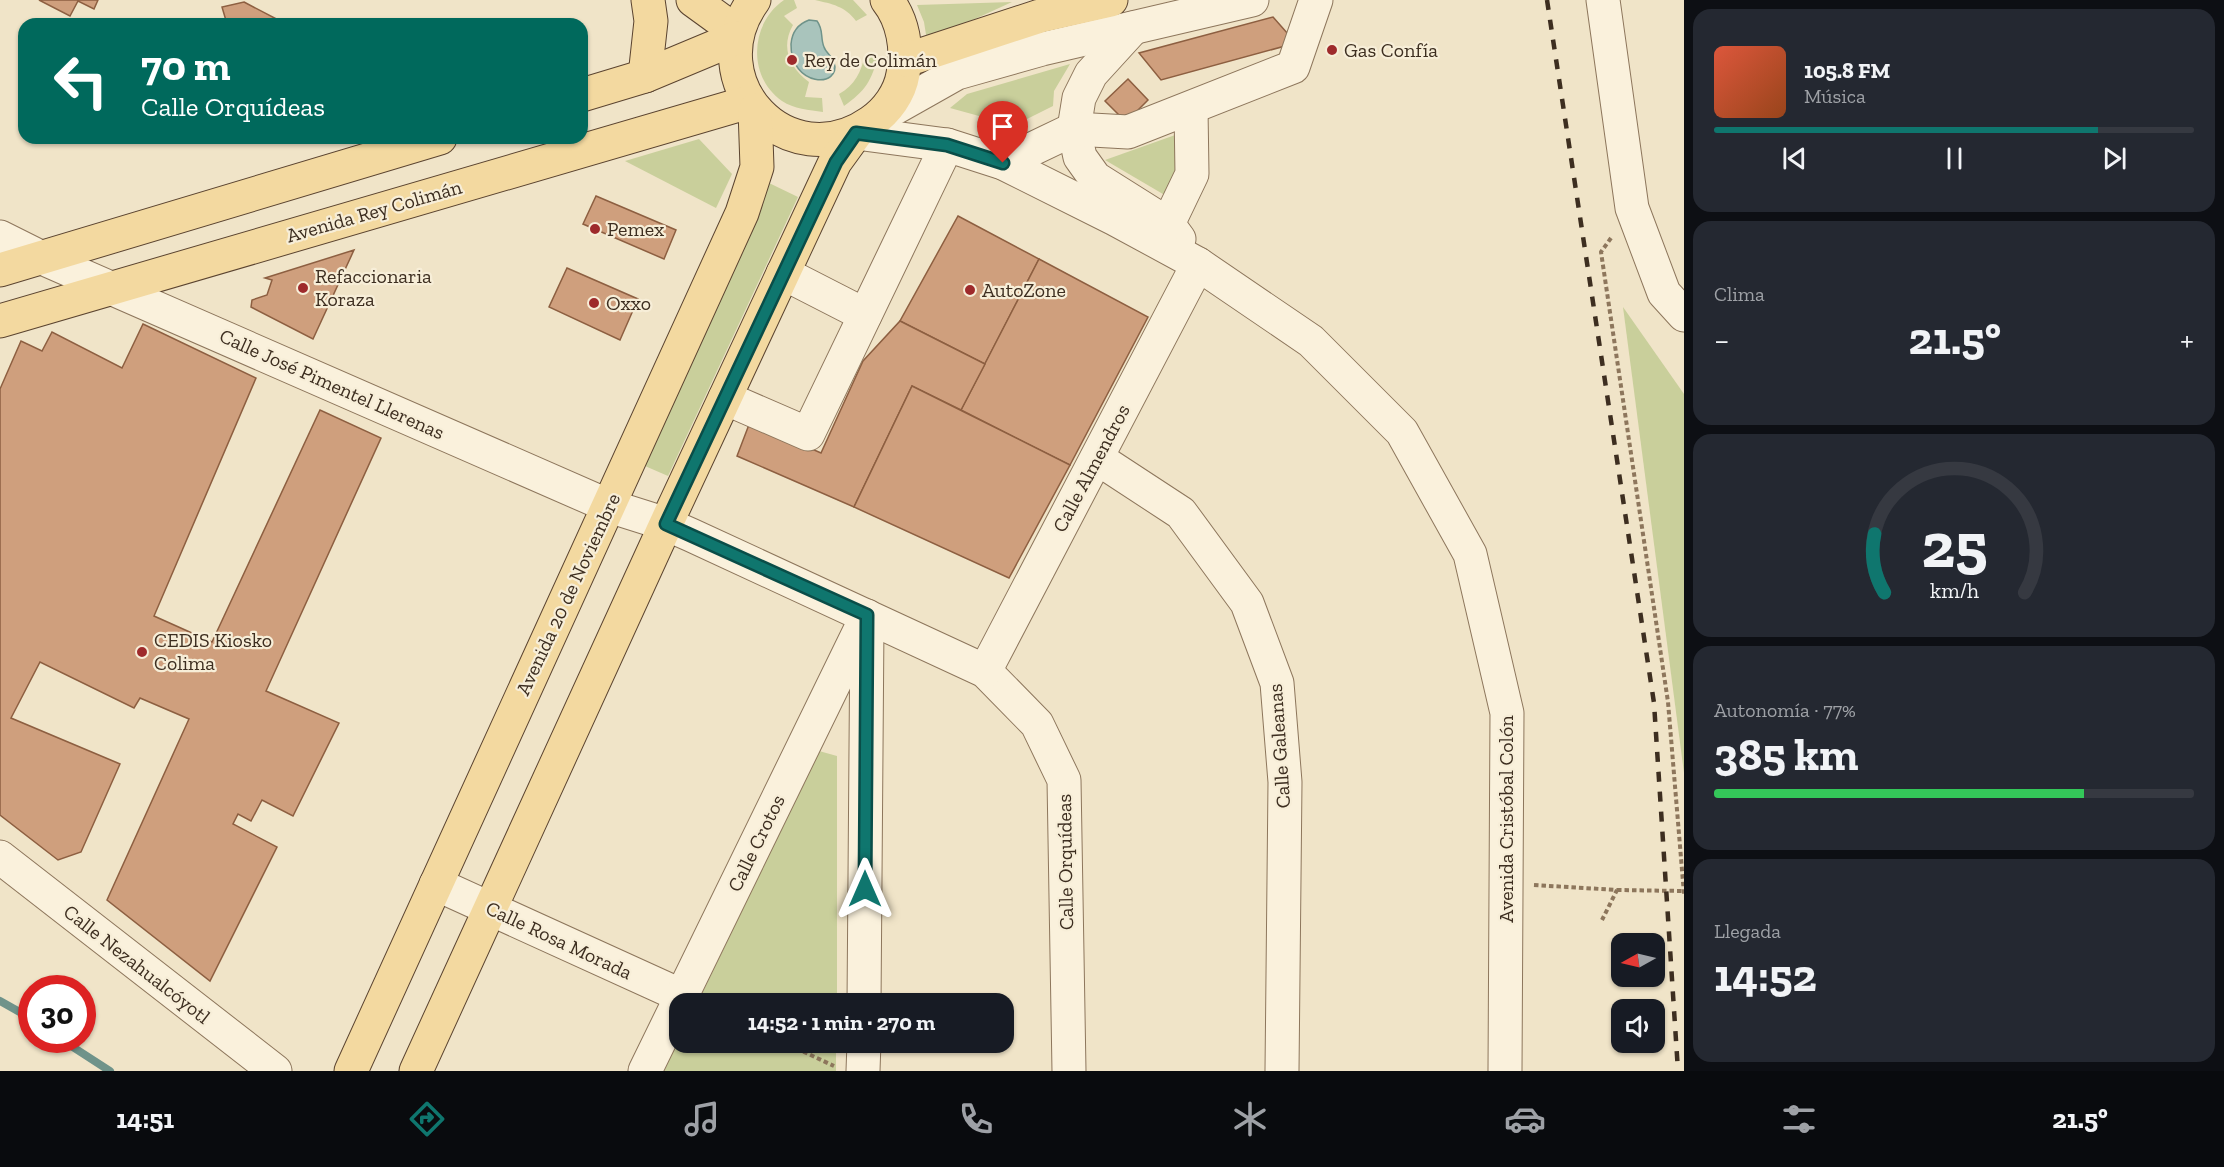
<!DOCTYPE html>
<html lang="es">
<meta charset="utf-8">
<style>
:root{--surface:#171b24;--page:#242831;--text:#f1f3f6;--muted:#9ea1a6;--line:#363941;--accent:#0f766e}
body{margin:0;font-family:"Zilla Slab",serif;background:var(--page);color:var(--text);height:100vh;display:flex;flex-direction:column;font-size:22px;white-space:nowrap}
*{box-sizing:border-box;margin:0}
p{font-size:20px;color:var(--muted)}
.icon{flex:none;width:33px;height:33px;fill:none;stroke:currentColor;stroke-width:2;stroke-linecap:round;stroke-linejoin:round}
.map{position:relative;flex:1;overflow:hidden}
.panel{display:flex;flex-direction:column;gap:9px;padding:9px;background:#0d0f14;width:540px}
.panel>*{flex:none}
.hud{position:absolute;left:18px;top:18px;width:570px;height:126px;border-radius:18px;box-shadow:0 2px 4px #0004;background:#00695c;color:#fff;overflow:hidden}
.needle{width:39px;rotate:262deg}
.tools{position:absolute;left:1611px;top:933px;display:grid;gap:12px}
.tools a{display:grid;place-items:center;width:54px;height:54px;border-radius:12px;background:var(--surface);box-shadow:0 2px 4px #0004;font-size:30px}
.speed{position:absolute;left:18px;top:975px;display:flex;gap:12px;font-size:30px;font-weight:700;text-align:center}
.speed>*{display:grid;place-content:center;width:78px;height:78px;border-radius:50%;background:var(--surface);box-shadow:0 2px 4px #0004;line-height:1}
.speed .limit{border:9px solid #d22;background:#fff;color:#111}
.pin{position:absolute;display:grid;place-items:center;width:51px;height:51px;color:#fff;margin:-62px -26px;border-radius:50% 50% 50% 0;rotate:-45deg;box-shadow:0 0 6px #0007}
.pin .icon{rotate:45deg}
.me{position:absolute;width:66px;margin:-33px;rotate:0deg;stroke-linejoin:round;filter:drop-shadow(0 0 4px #0008)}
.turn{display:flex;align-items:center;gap:21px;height:126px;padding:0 24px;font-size:27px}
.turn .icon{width:78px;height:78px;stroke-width:2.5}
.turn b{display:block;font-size:42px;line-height:51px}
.big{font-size:45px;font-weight:700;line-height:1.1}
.panel .widget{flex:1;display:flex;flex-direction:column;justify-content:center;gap:9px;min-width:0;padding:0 21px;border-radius:18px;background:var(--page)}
.panel .dial{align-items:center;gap:0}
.dial svg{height:156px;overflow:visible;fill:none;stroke:var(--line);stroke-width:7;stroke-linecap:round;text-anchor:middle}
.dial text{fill:var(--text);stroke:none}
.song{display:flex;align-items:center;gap:18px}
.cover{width:72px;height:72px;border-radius:9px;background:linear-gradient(135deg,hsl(10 70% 55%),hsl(20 70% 35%))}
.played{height:6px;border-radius:3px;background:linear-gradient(90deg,var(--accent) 80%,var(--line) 80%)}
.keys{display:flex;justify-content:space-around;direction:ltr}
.heat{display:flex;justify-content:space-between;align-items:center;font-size:33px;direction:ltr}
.charge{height:9px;border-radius:4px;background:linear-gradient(90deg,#34c759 77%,var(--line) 0)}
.trip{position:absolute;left:669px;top:993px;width:345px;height:60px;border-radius:18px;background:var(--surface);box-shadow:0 2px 4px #0004;font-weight:700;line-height:60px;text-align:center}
.tab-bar{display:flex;height:96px;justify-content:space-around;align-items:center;background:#090b0e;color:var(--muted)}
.tab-bar .icon{width:42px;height:42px}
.tab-bar .on{color:var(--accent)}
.tab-bar b{font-size:27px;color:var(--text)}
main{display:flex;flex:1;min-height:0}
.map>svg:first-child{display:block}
</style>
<main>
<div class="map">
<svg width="1684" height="1071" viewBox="0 0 1684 1071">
<rect width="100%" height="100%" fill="#f0e4c8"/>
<!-- green -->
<g fill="#c9cf9b">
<path d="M784 0H794L797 8 784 16 793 25C780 48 790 68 809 82L805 97 822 98 823 112C809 110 794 109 782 101 747 77 750 23 784 0Z"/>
<path d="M815 0H853L867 15 856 21C845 6 832 4 815 0Z"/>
<polygon points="1012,2 927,41 924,22 917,5"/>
<path d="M865 55H878C872 81 865 91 844 106L839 94C855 85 861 72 865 55Z"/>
<polygon points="1070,64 1054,91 1053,106 1009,128 990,119 950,108 967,94"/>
<polygon points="1178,134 1181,175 1168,197 1105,160"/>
<polygon points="699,139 732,174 716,208 625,161"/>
<polygon points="769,183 798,197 668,476 645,466 757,220"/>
<polygon points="1623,307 1684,394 1684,773"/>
<polygon points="819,751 837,756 837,1003 697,1004"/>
<polygon points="679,1039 680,1042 836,1043 836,1071 664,1071"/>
</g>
<!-- water -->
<path fill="#a9c4bc" stroke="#6f938a" stroke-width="1.5" d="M809 20 817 21C824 30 820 38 824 47 826 53 832 56 834 62 842 89 790 87 791 44 792 32 798 24 809 20Z"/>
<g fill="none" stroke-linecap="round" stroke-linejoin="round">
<!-- stream -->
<g stroke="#6f938a" stroke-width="8">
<polyline points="0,1001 32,1019"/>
<polyline points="62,1040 110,1071"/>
</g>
</g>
<!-- building -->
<g fill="#cf9f7d" stroke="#8d5f41" stroke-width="1.5">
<polygon points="39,0 98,0 94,9 78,1 70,16"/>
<polygon points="244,2 286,24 227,24 222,7"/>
<polygon points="1273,17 1296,43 1161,80 1139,53"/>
<polygon points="1128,79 1148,100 1126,122 1105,101"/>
<polygon points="596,196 676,230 664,259 583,224"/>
<polygon points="958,216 1039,259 985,364 900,321"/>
<polygon points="354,250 313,339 251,307 252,300 267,295 272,280 265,278"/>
<polygon points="1039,259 1148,317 1070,465 961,410"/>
<polygon points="567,268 638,299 620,340 549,307"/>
<polygon points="900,321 985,364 961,410 912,386 854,507 737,456 750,422 821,453 863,361"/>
<polygon points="143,324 256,378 154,616 212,642 320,410 381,438 266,691 339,723 293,816 262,800 251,821 238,814 233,824 277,847 210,981 107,900 189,719 140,698 134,708 40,662 11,718 120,764 81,852 58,860 0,815 0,389 21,341 42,351 52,332 122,368"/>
<polygon points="912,386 1070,465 1009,578 854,507"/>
</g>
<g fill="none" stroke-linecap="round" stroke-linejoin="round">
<!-- minor casing -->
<g stroke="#8d765c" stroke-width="35">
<g id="minor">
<polyline points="1603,0 1632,208 1664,293 1684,315"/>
<polyline points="1133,28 1091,74 1079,98 1074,129 1080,157 1095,178 1168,224 1179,239"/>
<polyline points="879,117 957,73 1042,49 1252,0"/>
<polyline points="856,133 947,145 1003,163 1115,219 1198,264 1311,341 1402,432 1470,554 1507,713 1505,1071"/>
<polyline points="1003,163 1074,129 1128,132 1293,67 1316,0"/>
<polyline points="1168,224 1192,174 1191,109"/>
<polyline points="0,237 42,258 609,506 666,524 691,535 985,671 1037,724 1064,780 1069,1071"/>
<polyline points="783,273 865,315"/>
<polyline points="725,398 808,434 947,145"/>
<polyline points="1097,458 1181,513 1247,603 1277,683 1285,782 1282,1071"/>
<polyline points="985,671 1198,264"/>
<polyline points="0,857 275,1071"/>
<polyline points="436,884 682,996"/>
<polyline points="864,1004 867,623"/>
<polyline points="645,1071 867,616"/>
<polyline points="863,1071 864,1042"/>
</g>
</g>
<!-- major casing -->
<g stroke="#5b4430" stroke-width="35">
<g id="major">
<polyline points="693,0 737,32"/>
<path d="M754 0C695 81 788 180 871 122 887 111 900 93 903 74 908 49 903 20 887 0"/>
<polyline points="906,60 1040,16 1111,0"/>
<polyline points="645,76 651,21 648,0"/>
<polyline points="582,95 645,76 736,38"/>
<polyline points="0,270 440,138"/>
<polyline points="0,321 749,102"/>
<polyline points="351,1071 742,213 757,167 755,110"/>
<polyline points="416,1071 666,524 835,162 856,133"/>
</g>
</g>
<!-- path -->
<g stroke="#8d765c" stroke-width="4" stroke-dasharray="4.5 3" stroke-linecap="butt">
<polyline points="1611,238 1601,252 1668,702 1684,894"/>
<polyline points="1534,885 1617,890 1602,920"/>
<polyline points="1617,890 1684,891"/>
<polyline points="783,1042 834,1066"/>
</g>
<!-- minor -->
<use href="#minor" stroke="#faf1dc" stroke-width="33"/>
<!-- major -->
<use href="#major" stroke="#f3d9a0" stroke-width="33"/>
<!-- rail -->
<polyline stroke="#3d2e20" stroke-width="4.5" stroke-dasharray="10 10" stroke-linecap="butt" points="1547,0 1654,703 1678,1071"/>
</g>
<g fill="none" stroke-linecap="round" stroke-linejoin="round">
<!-- route casing -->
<g stroke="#0a4d48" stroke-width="15">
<polyline id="route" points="865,889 867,615 666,524 836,162 856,133 947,145 1003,163"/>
</g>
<!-- route -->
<use href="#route" stroke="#0f766e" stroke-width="10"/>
</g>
<!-- markers -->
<g fill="#9e2a2b" stroke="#f7eed8" stroke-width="2">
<circle cx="1332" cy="50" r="6"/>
<circle cx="792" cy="60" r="6"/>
<circle cx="595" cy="229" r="6"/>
<circle cx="303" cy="288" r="6"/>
<circle cx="970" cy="290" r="6"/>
<circle cx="594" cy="303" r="6"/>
<circle cx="142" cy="652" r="6"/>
</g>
<g text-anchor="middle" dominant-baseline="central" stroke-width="4.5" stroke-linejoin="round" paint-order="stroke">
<!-- poi labels -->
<g font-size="20" fill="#3d2e20" stroke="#f7eed8" text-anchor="start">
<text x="1344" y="50">Gas Confía</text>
<text x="804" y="60">Rey de Colimán</text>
<text x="607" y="229">Pemex</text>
<text x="315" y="276">Refaccionaria<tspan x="315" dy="23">Koraza</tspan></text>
<text x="982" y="290">AutoZone</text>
<text x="606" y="303">Oxxo</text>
<text x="154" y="640">CEDIS Kiosko<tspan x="154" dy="23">Colima</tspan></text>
</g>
<!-- street labels -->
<g font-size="20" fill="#3d2e20" stroke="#f7eed8">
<text transform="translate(374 211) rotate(-16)">Avenida Rey Colimán</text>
<text transform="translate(332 384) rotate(24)">Calle José Pimentel Llerenas</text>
<text transform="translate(1091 468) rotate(-62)">Calle Almendros</text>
<text transform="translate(568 594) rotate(-65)">Avenida 20 de Noviembre</text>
<text transform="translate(1279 746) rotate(-94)">Calle Galeanas</text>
<text transform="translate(1506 819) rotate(-90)">Avenida Cristóbal Colón</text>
<text transform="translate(756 843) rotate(-64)">Calle Crotos</text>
<text transform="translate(1065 862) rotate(-91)">Calle Orquídeas</text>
<text transform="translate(559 940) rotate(25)">Calle Rosa Morada</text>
<text transform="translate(137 964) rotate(38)">Calle Nezahualcóyotl</text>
</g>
</g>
</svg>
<div class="tools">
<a><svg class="needle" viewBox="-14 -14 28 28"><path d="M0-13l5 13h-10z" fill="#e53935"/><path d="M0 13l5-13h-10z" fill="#9ea1a6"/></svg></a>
<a><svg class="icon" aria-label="sound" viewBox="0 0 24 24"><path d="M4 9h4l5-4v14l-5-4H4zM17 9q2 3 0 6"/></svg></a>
</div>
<div class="speed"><div class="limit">30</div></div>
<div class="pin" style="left:1003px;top:163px;background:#d93025"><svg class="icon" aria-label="arrive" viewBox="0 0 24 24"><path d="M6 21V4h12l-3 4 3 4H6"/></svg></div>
<svg class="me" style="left:865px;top:889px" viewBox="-20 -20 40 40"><path d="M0-17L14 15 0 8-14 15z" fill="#0f766e" stroke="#fff" stroke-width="4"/></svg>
<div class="trip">14:52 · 1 min · 270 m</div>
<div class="hud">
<div class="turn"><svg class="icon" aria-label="left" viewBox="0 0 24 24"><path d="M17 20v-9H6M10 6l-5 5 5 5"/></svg><div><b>70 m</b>Calle Orquídeas</div></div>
</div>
</div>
<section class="panel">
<div class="widget">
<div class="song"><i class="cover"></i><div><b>105.8 FM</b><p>Música</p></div></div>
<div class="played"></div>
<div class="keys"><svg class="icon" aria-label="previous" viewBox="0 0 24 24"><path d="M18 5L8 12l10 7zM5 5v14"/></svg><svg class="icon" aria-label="pause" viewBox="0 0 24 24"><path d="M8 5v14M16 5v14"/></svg><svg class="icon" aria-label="next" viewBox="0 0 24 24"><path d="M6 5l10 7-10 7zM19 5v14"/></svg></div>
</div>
<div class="widget"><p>Clima</p>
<div class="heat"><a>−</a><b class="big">21.5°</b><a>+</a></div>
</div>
<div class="widget dial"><svg viewBox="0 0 100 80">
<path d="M14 69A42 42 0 1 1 86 69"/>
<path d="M14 69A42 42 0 0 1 9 39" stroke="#0f766e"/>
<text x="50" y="56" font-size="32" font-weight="700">25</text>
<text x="50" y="72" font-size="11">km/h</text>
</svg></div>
<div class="widget"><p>Autonomía · 77%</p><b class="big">385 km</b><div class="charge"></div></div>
<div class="widget"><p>Llegada</p><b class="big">14:52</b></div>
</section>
</main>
<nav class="tab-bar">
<b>14:51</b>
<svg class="icon on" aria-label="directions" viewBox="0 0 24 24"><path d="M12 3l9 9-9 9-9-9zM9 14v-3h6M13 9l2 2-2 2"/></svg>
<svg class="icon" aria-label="music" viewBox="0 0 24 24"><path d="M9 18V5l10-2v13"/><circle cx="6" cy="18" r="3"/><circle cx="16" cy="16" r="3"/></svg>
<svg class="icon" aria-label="phone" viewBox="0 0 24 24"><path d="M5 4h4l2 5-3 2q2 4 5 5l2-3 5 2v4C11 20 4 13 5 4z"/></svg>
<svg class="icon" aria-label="climate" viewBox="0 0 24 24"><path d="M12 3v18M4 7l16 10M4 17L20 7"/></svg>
<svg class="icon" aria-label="car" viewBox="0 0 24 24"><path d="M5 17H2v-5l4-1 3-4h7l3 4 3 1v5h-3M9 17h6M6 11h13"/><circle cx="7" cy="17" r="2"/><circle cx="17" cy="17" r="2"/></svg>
<svg class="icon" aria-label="filters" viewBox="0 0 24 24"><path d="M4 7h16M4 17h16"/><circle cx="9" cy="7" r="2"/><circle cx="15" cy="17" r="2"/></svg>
<b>21.5°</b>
</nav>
